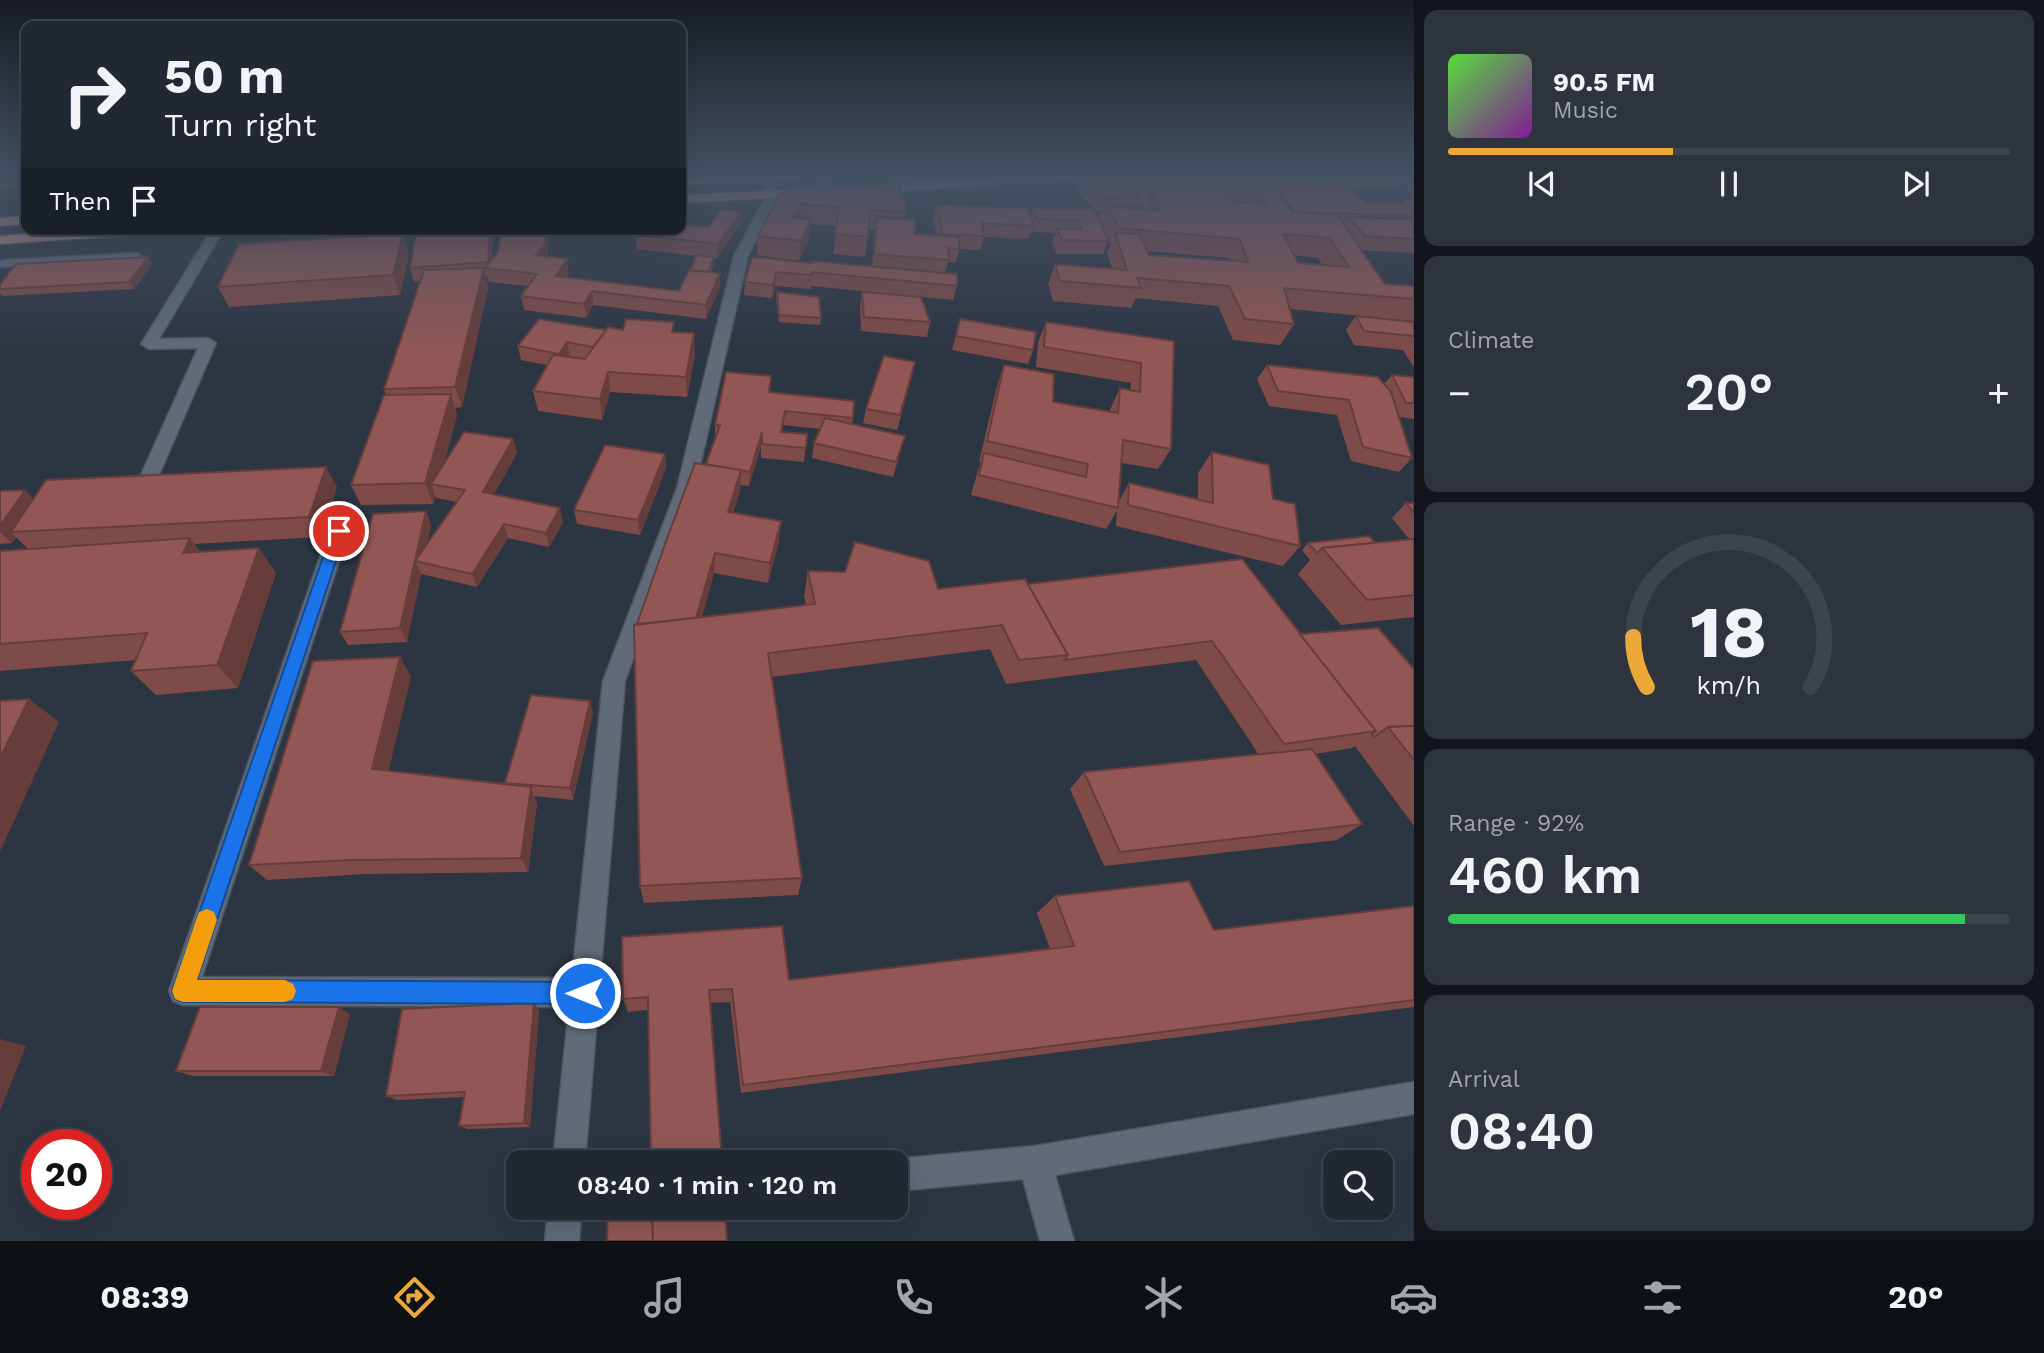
<!DOCTYPE html>
<meta charset="utf-8">
<style>
:root{--surface:#212832;--page:#2d343e;--text:#f1f3f6;--muted:#a2a6ac;--line:#3e444d;--accent:#eca93a}
body{margin:0;font-family:"Work Sans",sans-serif;background:var(--page);color:var(--text);height:100vh;display:flex;flex-direction:column;font-size:26px;white-space:nowrap}
*{box-sizing:border-box;margin:0}
p{font-size:23px;color:var(--muted)}
.icon{flex:none;width:38px;height:38px;fill:none;stroke:currentColor;stroke-width:2;stroke-linecap:round;stroke-linejoin:round}
.map{position:relative;flex:1;overflow:hidden}
.sheet{display:flex;flex-direction:column;gap:10px;padding:10px;background:#12161c;width:630px}
.sheet>*{flex:none}
.banner{position:absolute;left:21px;top:21px;width:665px;height:214px;border-radius:14px;box-shadow:0 7px 28px #0002,0 0 0 2px var(--line);background:#212832;color:var(--text);overflow:hidden}
.controls{position:absolute;left:1323px;top:1150px;display:grid;gap:14px}
.controls a{display:grid;place-items:center;width:70px;height:70px;border-radius:14px;background:var(--surface);box-shadow:0 7px 28px #0002,0 0 0 2px var(--line);font-size:35px}
.speed{position:absolute;left:21px;top:1129px;display:flex;gap:14px;font-size:35px;font-weight:700;text-align:center}
.speed>*{display:grid;place-content:center;width:91px;height:91px;border-radius:50%;background:var(--surface);box-shadow:0 7px 28px #0002,0 0 0 2px var(--line);line-height:1}
.speed .limit{border:10px solid #d22;background:#fff;color:#111}
.pin{position:absolute;display:grid;place-items:center;width:60px;height:60px;color:#fff;margin:-30px;border:4px solid #fff;border-radius:50%;box-shadow:0 2px 7px #0007}
.me{position:absolute;width:77px;margin:-38px;rotate:270deg;stroke-linejoin:round;filter:drop-shadow(0 0 5px #0008)}
.turn{display:flex;align-items:center;gap:24px;height:147px;padding:0 28px;font-size:32px}
.turn .icon{width:91px;height:91px;stroke-width:2.5}
.turn b{display:block;font-size:49px;line-height:60px}
.then{display:flex;align-items:center;height:66px;padding:0 28px;background:#0003;gap:14px;font-size:26px}
.big{font-size:52px;font-weight:600;line-height:1.1}
.sheet .widget{flex:1;display:flex;flex-direction:column;justify-content:center;gap:10px;min-width:0;padding:0 24px;border-radius:14px;background:var(--page)}
.sheet .dial{align-items:center;gap:0}
.dial svg{height:182px;overflow:visible;fill:none;stroke:var(--line);stroke-width:7;stroke-linecap:round;text-anchor:middle}
.dial text{fill:var(--text);stroke:none}
.song{display:flex;align-items:center;gap:21px}
.cover{width:84px;height:84px;border-radius:10px;background:linear-gradient(135deg,hsl(110 70% 55%),hsl(290 70% 35%))}
.played{height:7px;border-radius:4px;background:linear-gradient(90deg,var(--accent) 40%,var(--line) 40%)}
.keys{display:flex;justify-content:space-around;direction:ltr}
.heat{display:flex;justify-content:space-between;align-items:center;font-size:38px;direction:ltr}
.charge{height:10px;border-radius:5px;background:linear-gradient(90deg,#34c759 92%,var(--line) 0)}
.trip{position:absolute;left:506px;top:1150px;width:402px;height:70px;border-radius:14px;background:var(--surface);box-shadow:0 7px 28px #0002,0 0 0 2px var(--line);font-weight:600;line-height:70px;text-align:center}
.dock{display:flex;height:112px;justify-content:space-around;align-items:center;background:#0d1014;color:var(--muted)}
.dock .icon{width:49px;height:49px}
.dock .on{color:var(--accent)}
.dock b{font-size:32px;color:var(--text)}
main{display:flex;flex:1;min-height:0}
.map>svg:first-child{display:block}
</style>
<main>
<div class="map">
<svg width="1414" height="1241" viewBox="0 0 1414 1241">
<rect width="100%" height="100%" fill="#2c3542"/>
<g fill="none" stroke-linecap="round" stroke-linejoin="round">
<!-- minor casing -->
<g stroke="#4c5460" stroke-width="3">
<g id="minor">
<polygon points="772,176 779,194 748,256 695,488 625,681 585,1162 553,1162 569,1007 183,1005 173,1001 169,991 329,531 332,526 346,526 349,531 202,977 572,978 603,681 677,488 734,256 767,194 761,177"/>
<polygon points="819,176 831,176 826,192 820,196 814,192"/>
<polygon points="212,229 224,229 159,339 208,338 216,343 159,475 150,481 141,475 198,348 149,349 141,344"/>
<polygon points="137,253 144,257 142,260 0,267 0,261 4,260"/>
<polygon points="1414,1082 1414,1114 1055,1175 1074,1241 1040,1241 1023,1179 896,1191 896,1162 888,1162 896,1159 1035,1146"/>
<polygon points="548,1208 582,1208 579,1241 545,1241"/>
</g>
</g>
<!-- major casing -->
<g stroke="#4c5460" stroke-width="3">
<g id="major">
<polygon points="726,176 805,176 799,179 681,185 681,179"/>
<polygon points="1017,176 1081,176 1075,179 872,193 866,189 872,185"/>
<polygon points="808,189 812,190 812,196 681,203 681,195"/>
<polygon points="26,216 26,224 0,226 0,218"/>
<polygon points="105,229 172,229 166,233 0,244 0,236"/>
</g>
</g>
<!-- minor -->
<use href="#minor" fill="#606a79" fill-rule="evenodd"/>
<!-- major -->
<use href="#major" fill="#ba8f83" fill-rule="evenodd"/>
</g>
<!-- wall -->
<g fill="#7e4b48" fill-rule="evenodd">
<polygon points="0,176 26,176 26,197 19,197 15,191 17,188 0,189"/>
<path d="M1080 176H1266L1269 180 1340 183 1335 178 1336 176H1391L1399 183 1395 189H1351L1365 203 1402 204 1407 196 1412 197 1400 176H1414V255L1413 253 1361 250 1385 284 1414 286V321L1290 309 1294 324 1280 345 1233 340 1218 306 1136 298 1131 308 1053 301 1048 284 1055 264 1112 269 1107 252 1110 245 1108 242 1103 254H1057L1052 242 1056 233 1033 232 1032 230 1029 239 984 237 980 250 959 249 956 262H948L945 273 957 286 953 300 811 286V289L775 286 772 298 744 295 745 282 752 257 812 263 872 266 875 230 869 229 865 257 833 254 837 226 810 224 809 239 799 261 757 255 758 236 779 195 901 200 905 212 904 219 915 234 937 236 933 218 936 205 1030 217 1033 208 1098 218 1101 211H1097L1075 191ZM1231 200 1241 201 1242 202H1232ZM1147 251 1229 258V260L1149 255ZM1294 255 1318 258 1322 265 1298 263Z"/>
<polygon points="741,212 740,225 717,258 714,258 714,264 711,272 720,273 720,287 706,319 593,305 586,318 524,310 521,296 528,286 489,282 488,276 486,277 488,288 462,407 455,408 457,415 444,464 513,439 517,453 494,494 563,522 549,547 508,538 477,587 421,574 407,642 348,645 340,632 426,511 431,525 427,544 457,502 436,498 435,496 433,504 361,505 351,485 386,395 384,389 420,281 414,282 410,268 493,231 492,260 549,235 547,257 569,273 567,277 679,291 697,256 637,249 636,235 708,227"/>
<polygon points="403,234 409,254 400,295 229,307 218,287"/>
<polygon points="148,257 152,264 134,289 2,296 0,293 0,285"/>
<polygon points="777,292 821,318 820,325 779,322 776,299"/>
<polygon points="862,292 930,322 927,337 861,331 860,306"/>
<polygon points="1356,316 1414,322 1414,366 1413,366 1403,350 1354,345 1346,330"/>
<polygon points="960,319 1033,350 1028,364 952,350"/>
<polygon points="1046,322 1174,341 1171,449 1158,469 1122,463 1119,501 1129,483 1198,499 1198,473 1212,452 1273,499 1300,546 1283,566 1116,526 1117,511 1106,529 971,495 977,474 981,462 979,462 997,386 1004,365 1053,402 1109,412 1120,388 1130,390 1131,383 1036,367 1038,342"/>
<polygon points="606,330 674,332 695,353 687,397 610,392 602,420 538,411 533,391 547,365 521,360 518,346"/>
<polygon points="1267,365 1384,384 1392,375 1414,377 1414,419 1399,417 1412,458 1399,472 1351,461 1337,415 1269,406 1257,379"/>
<polygon points="912,376 897,430 863,423 866,409"/>
<polygon points="770,393 853,418 852,424 905,436 901,450 893,477 812,458 814,443 820,429 783,425 782,432 807,434 804,462 761,458 761,446 749,486 740,485 740,491 733,513 779,541 768,583 714,573 702,617 806,605 804,596 808,571 938,589 1028,584 1300,634 1414,669 1414,826 1355,746 1352,748 1315,754 1362,824 1337,840 1104,866 1070,789 1084,772 1259,755 1196,660 1006,684 990,649 771,677 802,878 798,895 644,903 640,886 637,624 706,464 715,439 715,425"/>
<polygon points="665,454 666,468 640,535 577,524 574,510"/>
<polygon points="337,487 320,537 194,544 200,552 276,573 238,688 156,695 131,671 136,660 0,671 0,551 28,549 16,537 12,543 0,544 0,491 25,490 33,499"/>
<polygon points="1406,503 1414,503 1414,617 1341,625 1298,574 1310,560 1302,550 1308,543 1375,543 1409,539 1392,518"/>
<polygon points="411,676 388,771 506,785 505,783 590,701 593,713 573,800 534,796 537,804 528,872 367,874 267,880 249,865"/>
<polygon points="1055,896 1214,930 1414,906 1414,1007 741,1093 730,1002 710,1003 628,1012 623,999 1050,949 1037,913"/>
<polygon points="539,1010 530,1127 468,1129 459,1126 464,1097 397,1100 386,1096"/>
<polygon points="350,1014 334,1076 193,1076 176,1071"/>
</g>
<!-- shaded-wall -->
<g fill="#663d3b">
<polygon points="801,204 800,223 793,217"/>
<polygon points="741,212 740,225 717,258 718,244"/>
<polygon points="811,220 809,239 799,261 801,241"/>
<polygon points="490,229 493,229 493,231 491,268 489,268 488,262"/>
<polygon points="546,229 548,229 549,235 546,260 536,255"/>
<polygon points="403,234 409,254 400,295 393,275"/>
<polygon points="148,257 152,264 134,289 129,282"/>
<polygon points="714,257 714,264 706,282 706,275"/>
<polygon points="567,259 569,273 559,290 556,276"/>
<polygon points="484,268 488,288 462,407 455,387"/>
<polygon points="776,272 775,286 772,298 773,285"/>
<polygon points="720,273 720,287 706,319 706,305"/>
<polygon points="592,291 593,305 586,318 584,304"/>
<polygon points="694,333 695,353 687,397 686,377"/>
<polygon points="567,342 570,356 561,368 559,354"/>
<polygon points="608,372 610,392 602,420 600,399"/>
<polygon points="451,394 457,415 438,485 431,484 435,496 433,504 425,483"/>
<polygon points="762,432 761,446 749,486 750,472"/>
<polygon points="513,439 517,453 487,506 483,492"/>
<polygon points="665,454 666,468 640,535 638,520"/>
<polygon points="326,467 337,487 320,537 309,517"/>
<polygon points="741,470 740,491 727,532 728,512"/>
<polygon points="25,490 38,504 11,532 16,537 12,543 0,532 0,526"/>
<polygon points="560,508 563,522 549,547 546,533"/>
<polygon points="426,511 431,525 423,563 415,561 421,574 407,642 400,628"/>
<polygon points="781,521 779,541 768,583 770,563"/>
<polygon points="504,524 508,538 477,587 472,574"/>
<polygon points="190,538 209,564 183,553"/>
<polygon points="259,548 276,573 238,688 217,665"/>
<polygon points="715,553 714,573 695,642 695,623"/>
<polygon points="400,657 411,676 385,786 372,769"/>
<polygon points="29,699 59,722 0,852 0,758"/>
<polygon points="590,701 593,713 573,800 570,788"/>
<polygon points="531,787 537,804 528,872 521,858"/>
<polygon points="534,1003 539,1010 530,1127 524,1123"/>
<polygon points="339,1007 350,1014 334,1076 321,1071"/>
<polygon points="0,1039 26,1046 0,1111"/>
</g>
<!-- building -->
<g fill="#925754" stroke="#663d3b" stroke-width="2" fill-rule="evenodd">
<path d="M1085 176H1205L1214 190 1225 191 1232 202 1266 204 1251 182 1239 181 1236 177 1224 176H1266L1292 212 1337 215 1385 284 1414 286V299L1284 288 1294 324 1245 319 1229 286 1137 278 1141 288 1060 281 1055 264 1127 270 1115 233 1139 234 1149 255 1248 262 1240 239 1119 228 1108 206 1160 210 1147 181 1092 183ZM1283 234 1330 238 1349 267 1298 263Z"/>
<polygon points="1344,176 1391,176 1399,183 1351,182"/>
<polygon points="1269,180 1346,183 1365,203 1411,204 1407,196 1414,197 1414,216 1295,212"/>
<polygon points="23,181 26,181 26,190 15,191"/>
<polygon points="900,184 901,200 906,200 905,212 870,210 868,237 835,234 839,207 801,204 793,217 811,220 801,241 758,236 779,195 791,188 830,190 830,187"/>
<polygon points="1145,186 1154,210 1108,206 1106,212 1103,205 1143,207 1138,196 1102,198 1090,189"/>
<polygon points="936,205 1027,208 1034,226 981,223 984,236 943,234"/>
<polygon points="1033,208 1094,209 1109,241 1062,240 1057,229 1081,229 1078,220 1037,219"/>
<polygon points="722,209 741,212 718,244 636,235 639,229 681,229 681,224 708,227"/>
<polygon points="877,217 915,220 915,234 959,237 959,249 948,248 949,260 874,254"/>
<polygon points="1347,217 1414,219 1414,239 1366,236"/>
<polygon points="417,229 490,229 488,262 410,268"/>
<polygon points="502,229 546,229 544,246 536,255 567,259 556,276 679,291 689,270 720,273 706,305 592,291 584,304 521,296 537,274 486,268 498,251"/>
<polygon points="403,234 393,275 218,287 239,244"/>
<polygon points="697,255 714,257 708,272 690,270"/>
<polygon points="148,257 129,282 0,289 0,285 16,264"/>
<polygon points="752,257 812,263 813,261 957,274 957,286 812,272 812,275 776,272 773,285 745,282"/>
<polygon points="484,268 455,387 384,389 424,270"/>
<polygon points="777,292 819,297 821,318 779,315"/>
<polygon points="862,292 921,297 930,322 864,317"/>
<polygon points="1356,316 1414,322 1414,336 1364,331"/>
<polygon points="539,319 606,330 593,347 567,342 559,354 518,346"/>
<polygon points="626,319 674,322 672,332 694,333 686,377 608,372 600,399 533,391 553,355 585,359 608,327 623,330"/>
<polygon points="960,319 1036,332 1033,350 956,336"/>
<polygon points="1046,322 1174,341 1171,449 1123,440 1118,508 979,475 984,453 1086,477 1088,464 987,441 1004,365 1054,374 1053,402 1118,413 1120,388 1140,392 1141,363 1044,347"/>
<polygon points="884,356 915,362 900,415 866,409"/>
<polygon points="1267,365 1378,377 1391,392 1412,458 1363,447 1349,400 1278,391"/>
<polygon points="726,372 771,376 769,392 854,401 853,418 785,411 781,432 807,434 806,448 762,444 762,432 750,472 706,464 720,425 715,425"/>
<polygon points="1392,375 1414,377 1414,403 1406,403"/>
<polygon points="451,394 425,483 351,485 384,395"/>
<polygon points="825,418 905,436 896,462 814,443"/>
<polygon points="464,432 513,439 483,492 560,508 546,533 504,524 472,574 415,561 465,490 431,484"/>
<polygon points="605,445 665,454 638,520 574,510"/>
<polygon points="1212,452 1269,465 1273,499 1295,504 1300,546 1128,505 1129,483 1213,503"/>
<polygon points="695,463 741,470 728,512 781,521 770,563 715,553 696,618 637,624 665,544"/>
<polygon points="326,467 309,517 11,532 46,480"/>
<polygon points="25,490 0,526 0,491"/>
<polygon points="1406,503 1414,503 1414,513"/>
<polygon points="426,511 400,628 340,632 373,514"/>
<polygon points="1369,536 1375,543 1322,548 1317,553 1308,543"/>
<polygon points="190,538 183,553 259,548 217,665 131,671 147,633 0,644 0,551"/>
<polygon points="1414,539 1414,595 1367,600 1322,548"/>
<polygon points="855,542 929,561 938,589 1025,579 1068,655 1019,660 1002,625 768,653 802,878 640,886 634,625 815,604 808,571 845,572"/>
<polygon points="1242,559 1376,731 1284,744 1212,641 1064,660 1068,655 1028,584"/>
<polygon points="1378,628 1414,669 1414,726 1388,727 1374,737 1372,734 1376,731 1300,634"/>
<polygon points="400,657 372,769 531,787 521,858 353,860 249,865 313,661"/>
<polygon points="531,695 590,701 570,788 505,783"/>
<polygon points="29,699 0,758 0,701"/>
<polygon points="1414,726 1414,760 1388,727"/>
<polygon points="1312,749 1362,824 1120,852 1084,772"/>
<polygon points="1189,881 1214,930 1414,906 1414,1000 743,1085 732,989 709,990 722,1162 651,1162 648,997 623,999 622,937 782,926 789,980 1074,946 1055,896"/>
<polygon points="534,1003 524,1123 459,1126 465,1092 386,1096 402,1009"/>
<polygon points="200,1007 339,1007 321,1071 176,1071"/>
<polygon points="608,1208 652,1208 653,1241 607,1241"/>
<polygon points="652,1208 725,1208 727,1241 653,1241"/>
</g>
<!-- sky -->
<linearGradient id="sky" x2="0" y2="1"><stop stop-color="#181d24"/><stop offset="0.5" stop-color="#455165"/><stop offset="1" stop-color="#455165" stop-opacity="0"/></linearGradient>
<rect width="1414" height="350" fill="url(#sky)"/>
<!-- route -->
<polygon fill="#1a73e8" stroke="#114b97" stroke-width="2" points="339,526 346,531 197,980 585,982 593,985 596,993 593,1001 585,1004 183,1002 175,999 172,991 332,531"/>
<!-- slow -->
<polygon fill="#f59e0b" points="207,909 214,912 217,920 197,980 285,980 293,984 296,991 293,999 285,1002 183,1002 175,999 172,991 196,920 199,912"/>
</svg>
<div class="controls">
<a><svg class="icon" aria-label="search" viewBox="0 0 24 24"><circle cx="10" cy="10" r="6"/><path d="M15 15l6 6"/></svg></a>
</div>
<div class="speed"><div class="limit">20</div></div>
<div class="pin" style="left:339px;top:531px;background:#d93025"><svg class="icon" aria-label="arrive" viewBox="0 0 24 24"><path d="M6 21V4h12l-3 4 3 4H6"/></svg></div>
<svg class="me" style="left:585px;top:993px" viewBox="-20 -20 40 40"><circle r="17" fill="#1a73e8" stroke="#fff" stroke-width="3"/><path d="M0-11L8 9 0 5-8 9z" fill="#fff"/></svg>
<div class="trip">08:40 · 1 min · 120 m</div>
<div class="banner">
<div class="turn"><svg class="icon" aria-label="right" viewBox="0 0 24 24"><path d="M7 20v-9h11M14 6l5 5-5 5"/></svg><div><b>50 m</b>Turn right</div></div>
<div class="then">Then<svg class="icon" aria-label="arrive" viewBox="0 0 24 24"><path d="M6 21V4h12l-3 4 3 4H6"/></svg></div>
</div>
</div>
<section class="sheet">
<div class="widget">
<div class="song"><i class="cover"></i><div><b>90.5 FM</b><p>Music</p></div></div>
<div class="played"></div>
<div class="keys"><svg class="icon" aria-label="previous" viewBox="0 0 24 24"><path d="M18 5L8 12l10 7zM5 5v14"/></svg><svg class="icon" aria-label="pause" viewBox="0 0 24 24"><path d="M8 5v14M16 5v14"/></svg><svg class="icon" aria-label="next" viewBox="0 0 24 24"><path d="M6 5l10 7-10 7zM19 5v14"/></svg></div>
</div>
<div class="widget"><p>Climate</p>
<div class="heat"><a>−</a><b class="big">20°</b><a>+</a></div>
</div>
<div class="widget dial"><svg viewBox="0 0 100 80">
<path d="M14 69A42 42 0 1 1 86 69"/>
<path d="M14 69A42 42 0 0 1 8 47" stroke="#eca93a"/>
<text x="50" y="56" font-size="32" font-weight="700">18</text>
<text x="50" y="72" font-size="11">km/h</text>
</svg></div>
<div class="widget"><p>Range · 92%</p><b class="big">460 km</b><div class="charge"></div></div>
<div class="widget"><p>Arrival</p><b class="big">08:40</b></div>
</section>
</main>
<nav class="dock">
<b>08:39</b>
<svg class="icon on" aria-label="directions" viewBox="0 0 24 24"><path d="M12 3l9 9-9 9-9-9zM9 14v-3h6M13 9l2 2-2 2"/></svg>
<svg class="icon" aria-label="music" viewBox="0 0 24 24"><path d="M9 18V5l10-2v13"/><circle cx="6" cy="18" r="3"/><circle cx="16" cy="16" r="3"/></svg>
<svg class="icon" aria-label="phone" viewBox="0 0 24 24"><path d="M5 4h4l2 5-3 2q2 4 5 5l2-3 5 2v4C11 20 4 13 5 4z"/></svg>
<svg class="icon" aria-label="climate" viewBox="0 0 24 24"><path d="M12 3v18M4 7l16 10M4 17L20 7"/></svg>
<svg class="icon" aria-label="car" viewBox="0 0 24 24"><path d="M5 17H2v-5l4-1 3-4h7l3 4 3 1v5h-3M9 17h6M6 11h13"/><circle cx="7" cy="17" r="2"/><circle cx="17" cy="17" r="2"/></svg>
<svg class="icon" aria-label="filters" viewBox="0 0 24 24"><path d="M4 7h16M4 17h16"/><circle cx="9" cy="7" r="2"/><circle cx="15" cy="17" r="2"/></svg>
<b>20°</b>
</nav>
